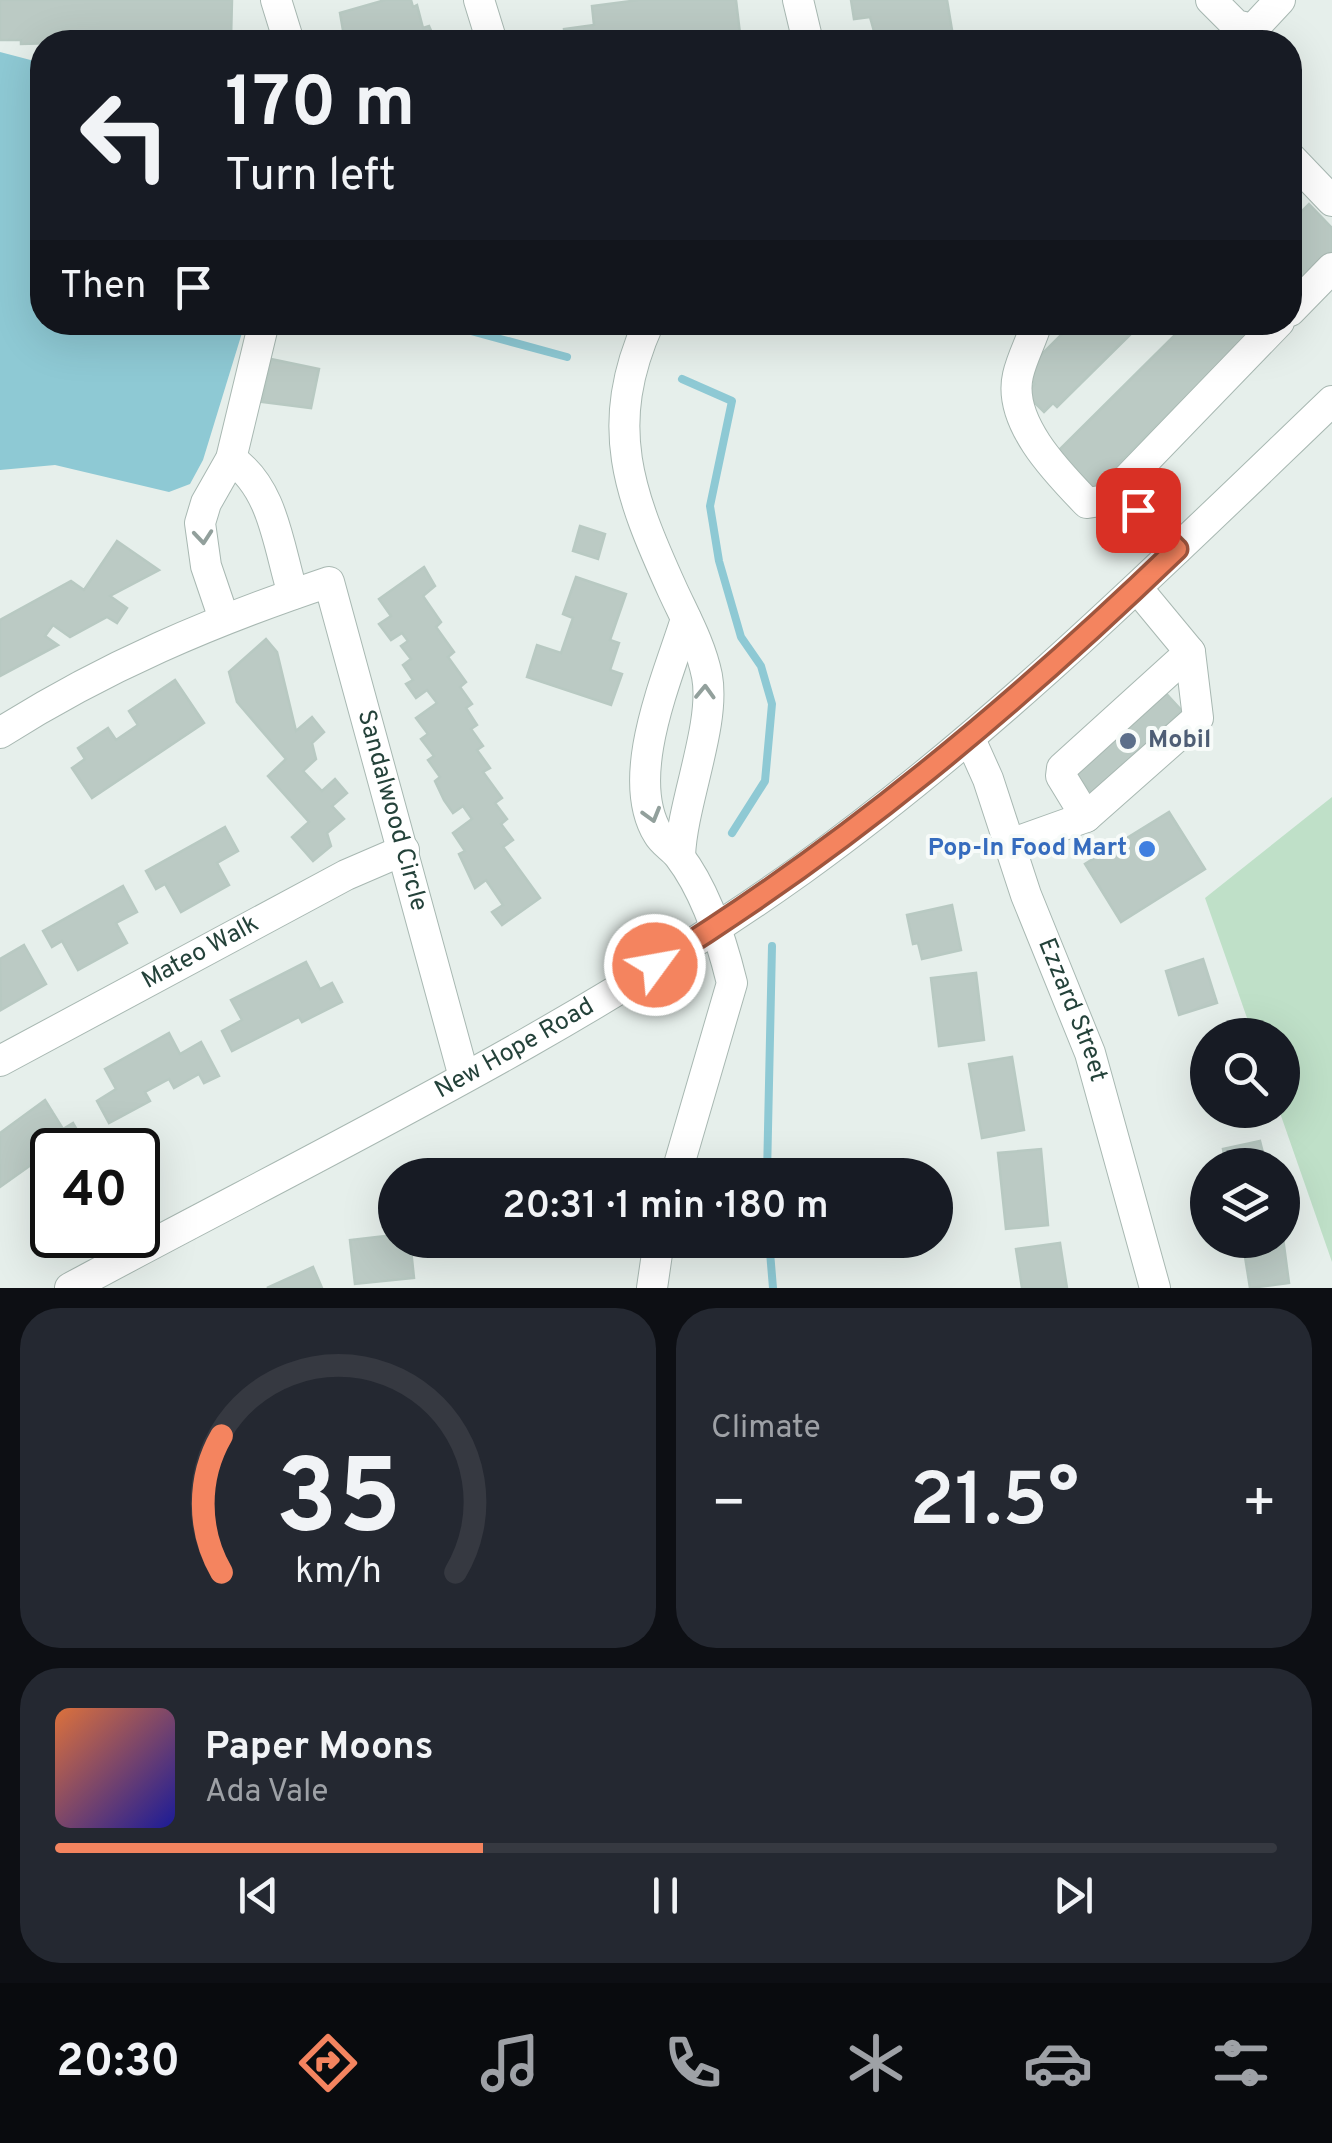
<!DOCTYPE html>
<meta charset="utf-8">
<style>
:root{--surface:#171b24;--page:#242831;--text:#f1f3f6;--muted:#9ea1a6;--line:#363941;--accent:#f4845f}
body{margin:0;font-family:Overpass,sans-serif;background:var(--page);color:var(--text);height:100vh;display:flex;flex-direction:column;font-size:38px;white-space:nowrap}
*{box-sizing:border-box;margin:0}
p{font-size:32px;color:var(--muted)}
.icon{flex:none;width:55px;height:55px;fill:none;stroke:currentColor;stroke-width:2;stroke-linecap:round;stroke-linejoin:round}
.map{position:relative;height:1288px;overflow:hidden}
.sheet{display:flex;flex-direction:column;gap:20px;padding:20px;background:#0d0f14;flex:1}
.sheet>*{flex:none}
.guide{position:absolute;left:30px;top:30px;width:1272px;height:305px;border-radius:40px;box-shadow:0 10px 40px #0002;background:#171b24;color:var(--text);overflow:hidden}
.buttons{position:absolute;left:1190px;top:1018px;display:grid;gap:20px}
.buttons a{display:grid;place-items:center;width:110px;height:110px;border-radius:50%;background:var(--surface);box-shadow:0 10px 40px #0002;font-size:50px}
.speed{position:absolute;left:30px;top:1128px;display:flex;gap:20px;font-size:50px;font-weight:700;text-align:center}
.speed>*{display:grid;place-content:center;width:130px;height:130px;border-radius:50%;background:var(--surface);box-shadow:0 10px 40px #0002;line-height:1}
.speed .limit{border:5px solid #111;border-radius:15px;background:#fff;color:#111}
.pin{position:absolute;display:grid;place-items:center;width:85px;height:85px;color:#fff;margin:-42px;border-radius:20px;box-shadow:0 5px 15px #0006}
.me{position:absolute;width:110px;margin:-55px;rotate:58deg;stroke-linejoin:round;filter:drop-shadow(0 0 8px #0008)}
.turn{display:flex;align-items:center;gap:35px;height:210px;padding:0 30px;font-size:45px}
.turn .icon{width:130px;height:130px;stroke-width:2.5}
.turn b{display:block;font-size:70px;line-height:85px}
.then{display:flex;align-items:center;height:95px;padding:0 30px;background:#0003;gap:20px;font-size:38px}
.big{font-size:75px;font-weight:600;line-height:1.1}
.sheet .widget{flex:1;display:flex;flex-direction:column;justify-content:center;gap:15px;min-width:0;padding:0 35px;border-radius:40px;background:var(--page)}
.sheet .dial{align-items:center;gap:0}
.dial svg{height:260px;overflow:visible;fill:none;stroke:var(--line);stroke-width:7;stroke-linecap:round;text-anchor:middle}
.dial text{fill:var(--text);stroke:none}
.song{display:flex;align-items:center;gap:30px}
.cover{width:120px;height:120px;border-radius:15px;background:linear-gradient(135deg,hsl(20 70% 55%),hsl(240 70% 35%))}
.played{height:10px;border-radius:5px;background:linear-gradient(90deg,var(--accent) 35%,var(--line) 35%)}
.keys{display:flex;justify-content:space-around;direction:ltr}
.heat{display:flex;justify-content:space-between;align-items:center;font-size:55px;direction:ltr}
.sheet .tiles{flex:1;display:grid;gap:20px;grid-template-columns:1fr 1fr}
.widget:last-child{grid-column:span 2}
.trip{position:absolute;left:378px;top:1158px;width:575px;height:100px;border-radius:50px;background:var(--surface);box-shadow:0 10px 40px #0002;font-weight:600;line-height:100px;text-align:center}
.tabs{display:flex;height:160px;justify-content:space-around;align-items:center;background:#090b0e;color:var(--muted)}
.tabs .icon{width:70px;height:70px}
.tabs .on{color:var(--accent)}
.tabs b{font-size:45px;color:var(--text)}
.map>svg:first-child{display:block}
</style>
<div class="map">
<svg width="1332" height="1288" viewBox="0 0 1332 1288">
<rect width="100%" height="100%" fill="#e6efeb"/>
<!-- green -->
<polygon fill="#bfe0c8" points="1332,797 1332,1262 1279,1110 1282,1035 1253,1035 1205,898"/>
<!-- water -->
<polygon fill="#8ec9d4" points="0,52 42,63 42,322 245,323 203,460 190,484 169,492 55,465 0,470"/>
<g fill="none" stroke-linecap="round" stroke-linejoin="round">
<!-- stream -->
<g stroke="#8ec9d4" stroke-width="8">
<polyline points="438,322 567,357"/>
<polyline points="682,379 732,401 710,506 719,561 741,637 761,666 772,704 765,781 732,833"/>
<polyline points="767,1175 772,946"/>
<polyline points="769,1240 773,1288"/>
</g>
</g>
<!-- building -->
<g fill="#bbcac4" stroke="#b8c9c2" stroke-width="2.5">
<polygon points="0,0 232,0 231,39 92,35 92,42 21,44 21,40 0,40"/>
<polygon points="385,0 411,0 413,7 417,5 423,28 429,26 436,42 345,42 340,13"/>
<polygon points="639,0 736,0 741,42 565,42 564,29 594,25 592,6"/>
<polygon points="851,0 947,0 954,42 877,42 870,17 854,19"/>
<polygon points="1309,204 1332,228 1332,253 1290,295 1290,223"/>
<polygon points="1074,322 1143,322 1057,407 1053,403 1044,412 1025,393 1035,384 1023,373"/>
<polygon points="1188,322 1262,322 1089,493 1053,456"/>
<polygon points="271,359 319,369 311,408 262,402"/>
<polygon points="580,526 605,534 598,559 573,551"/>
<polygon points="117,541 159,570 110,596 127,608 117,623 107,617 70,637 53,625 45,636 58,645 0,676 0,620 71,581 84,590"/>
<polygon points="424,567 435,586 423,596 441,622 436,627 454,652 448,657 466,682 460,687 472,704 466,708 477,725 471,729 483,746 477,750 490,768 483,772 502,798 495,803 507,819 501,824 513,840 503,847 540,898 502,925 492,912 503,905 486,880 475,888 459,854 465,851 453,833 472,819 463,806 453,813 444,800 435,781 440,777 428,760 434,756 421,739 428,734 416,718 437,703 427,690 416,698 406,684 413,680 403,665 411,659 401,646 408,641 402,633 391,640 379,624 391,616 379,599"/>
<polygon points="576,577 626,594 610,640 619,643 610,670 622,674 611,705 527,677 537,645 561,653 573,618 563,614"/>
<polygon points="266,639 277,652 296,731 312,717 324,732 312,743 316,759 303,771 322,791 335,779 347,793 332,806 344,819 327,833 331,846 313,861 292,837 309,822 268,776 286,759 237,702 229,672"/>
<polygon points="175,680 204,723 92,798 72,768 85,759 78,748 108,728 116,740 138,725 129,711"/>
<polygon points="1162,689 1182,711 1093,794 1073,772"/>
<polygon points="1169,812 1205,869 1121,922 1085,864"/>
<polygon points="225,827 238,851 217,863 229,885 181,912 165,884 156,889 146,871"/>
<polygon points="123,886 137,912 116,923 127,943 78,970 62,941 52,947 43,931"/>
<polygon points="952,905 961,950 922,959 918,943 913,944 907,915"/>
<polygon points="24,945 46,984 1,1010 0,959"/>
<polygon points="1203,959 1217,1003 1179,1015 1166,971"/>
<polygon points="306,962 320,989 332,983 342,1002 302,1022 299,1017 232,1051 222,1031 242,1020 231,1000"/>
<polygon points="976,973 984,1040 939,1046 931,978"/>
<polygon points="169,1033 180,1054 201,1042 219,1076 204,1083 199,1074 174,1088 169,1079 145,1092 150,1101 109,1123 97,1101 116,1089 105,1069"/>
<polygon points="1208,1053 1208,1093 1204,1094 1194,1057"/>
<polygon points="1012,1057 1024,1130 982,1138 969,1064"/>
<polygon points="45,1100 63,1129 73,1123 81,1137 52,1150 0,1187 0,1133"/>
<polygon points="1260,1141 1266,1165 1226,1165 1223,1149"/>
<polygon points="1041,1149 1048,1225 1006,1229 998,1153"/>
<polygon points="395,1235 395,1240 410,1240 414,1278 355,1284 350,1240"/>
<polygon points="1283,1238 1289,1283 1250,1288 1243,1244"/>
<polygon points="1060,1243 1067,1288 1022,1288 1016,1249"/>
<polygon points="313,1267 322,1288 267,1288"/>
</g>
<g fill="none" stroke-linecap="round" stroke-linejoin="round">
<!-- minor casing -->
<g stroke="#a8b8b2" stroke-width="32">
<g id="minor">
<polyline points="276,0 289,42"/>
<polyline points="479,0 492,42"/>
<polyline points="798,0 808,42"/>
<polyline points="1211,0 1236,25 1253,29 1280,0"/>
<polyline points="1290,157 1332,201"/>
<polyline points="1290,311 1332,268"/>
<path d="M649 322C602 426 629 494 673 591 686 619 701 646 707 676 716 724 682 803 680 856"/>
<path d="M1037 322C1032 340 1022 357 1018 375 1007 422 1058 473 1087 503L1107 500 1279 322"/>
<path d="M231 459C274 488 278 546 293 594"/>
<polyline points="1118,489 1177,549"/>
<polyline points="224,619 206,566 200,523 206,503 231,459 264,322"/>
<path id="s1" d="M0 733C104 667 212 621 329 582L464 1077"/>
<path id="s2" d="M970 739 988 779 1026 895 1090 1053 1155 1288"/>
<polyline points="1086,817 1061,776 1062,768 1190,652"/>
<polyline points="1010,844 1086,817 1198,718 1190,652 1137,588"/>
<path id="s3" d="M0 1061 346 875 404 850"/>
<path d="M676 1175 732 983C722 942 705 890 679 856 673 848 663 843 658 834 623 777 668 677 686 619"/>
<path id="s4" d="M70 1288C316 1155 573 1033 801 870 994 731 1161 565 1332 401"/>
<polyline points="652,1288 659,1240"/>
</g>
</g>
<!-- minor -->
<use href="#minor" stroke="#fff" stroke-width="30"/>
</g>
<!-- one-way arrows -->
<defs><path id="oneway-chevron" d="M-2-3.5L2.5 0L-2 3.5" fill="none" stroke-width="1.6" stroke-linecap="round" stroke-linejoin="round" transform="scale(2.5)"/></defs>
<g stroke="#92a09c">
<use href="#oneway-chevron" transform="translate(203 537) rotate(85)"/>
<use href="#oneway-chevron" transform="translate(705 692) rotate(-88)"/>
<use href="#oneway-chevron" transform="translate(652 815) rotate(74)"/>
</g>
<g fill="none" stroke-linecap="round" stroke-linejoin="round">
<!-- route casing -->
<g stroke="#9f563e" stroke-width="25">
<path id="route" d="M655 965C846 847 1015 705 1177 549L1138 510"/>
</g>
<!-- route -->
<use href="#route" stroke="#f4845f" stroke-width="18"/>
</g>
<!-- markers -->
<circle fill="#5c6f8a" stroke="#f7fbf9" stroke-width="4" cx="1128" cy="741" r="10"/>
<circle fill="#3f7fe0" stroke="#f7fbf9" stroke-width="4" cx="1147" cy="849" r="10"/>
<g text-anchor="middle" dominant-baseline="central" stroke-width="8" stroke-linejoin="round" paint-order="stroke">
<!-- service labels -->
<g font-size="25" font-weight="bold" fill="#4e5e75" stroke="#f7fbf9" text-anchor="start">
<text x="1148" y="741">Mobil</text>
</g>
<!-- street labels -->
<g font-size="25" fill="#24423a" stroke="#f7fbf9">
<text stroke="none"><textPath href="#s1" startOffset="600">Sandalwood Circle</textPath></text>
<text stroke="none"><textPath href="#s3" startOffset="228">Mateo Walk</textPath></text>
<text stroke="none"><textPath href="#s2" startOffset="290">Ezzard Street</textPath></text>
<text stroke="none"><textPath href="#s4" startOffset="505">New Hope Road</textPath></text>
</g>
<!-- shop labels -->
<g font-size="25" font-weight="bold" fill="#366cbe" stroke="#f7fbf9" text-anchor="end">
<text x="1127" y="849">Pop-In Food Mart</text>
</g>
</g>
</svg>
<div class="buttons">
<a><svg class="icon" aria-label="search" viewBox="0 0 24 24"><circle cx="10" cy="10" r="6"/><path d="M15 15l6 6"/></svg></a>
<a><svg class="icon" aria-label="layers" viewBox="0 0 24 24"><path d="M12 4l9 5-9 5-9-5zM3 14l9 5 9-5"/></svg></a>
</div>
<div class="speed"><div class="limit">40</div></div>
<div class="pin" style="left:1138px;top:510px;background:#d93025"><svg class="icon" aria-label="arrive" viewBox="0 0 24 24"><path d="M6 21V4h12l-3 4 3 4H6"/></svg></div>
<svg class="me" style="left:655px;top:965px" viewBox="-20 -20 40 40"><circle r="17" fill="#f4845f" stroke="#fff" stroke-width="3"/><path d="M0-11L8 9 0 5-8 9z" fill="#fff"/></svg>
<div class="trip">20:31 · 1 min · 180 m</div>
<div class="guide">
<div class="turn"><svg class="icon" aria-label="left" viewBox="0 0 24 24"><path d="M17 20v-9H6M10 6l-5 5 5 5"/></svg><div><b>170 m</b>Turn left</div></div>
<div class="then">Then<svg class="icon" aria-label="arrive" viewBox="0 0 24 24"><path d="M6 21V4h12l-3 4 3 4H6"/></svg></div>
</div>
</div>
<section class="sheet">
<div class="tiles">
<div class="widget dial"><svg viewBox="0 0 100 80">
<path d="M14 69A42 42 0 1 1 86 69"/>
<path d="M14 69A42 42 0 0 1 14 27" stroke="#f4845f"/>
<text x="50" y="56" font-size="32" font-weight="700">35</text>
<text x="50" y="72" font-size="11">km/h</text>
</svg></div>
<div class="widget"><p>Climate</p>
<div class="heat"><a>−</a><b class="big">21.5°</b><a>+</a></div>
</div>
<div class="widget">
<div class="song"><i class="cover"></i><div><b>Paper Moons</b><p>Ada Vale</p></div></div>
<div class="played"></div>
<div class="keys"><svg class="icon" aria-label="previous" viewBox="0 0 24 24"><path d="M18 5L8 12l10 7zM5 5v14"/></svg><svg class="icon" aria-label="pause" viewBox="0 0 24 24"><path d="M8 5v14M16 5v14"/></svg><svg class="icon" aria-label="next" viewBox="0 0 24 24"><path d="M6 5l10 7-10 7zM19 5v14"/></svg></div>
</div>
</div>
</section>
<nav class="tabs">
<b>20:30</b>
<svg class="icon on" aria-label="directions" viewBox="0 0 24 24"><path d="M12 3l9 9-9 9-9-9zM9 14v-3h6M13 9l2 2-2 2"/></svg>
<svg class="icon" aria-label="music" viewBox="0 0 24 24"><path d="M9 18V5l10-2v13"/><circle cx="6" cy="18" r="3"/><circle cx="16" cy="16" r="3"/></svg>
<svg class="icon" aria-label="phone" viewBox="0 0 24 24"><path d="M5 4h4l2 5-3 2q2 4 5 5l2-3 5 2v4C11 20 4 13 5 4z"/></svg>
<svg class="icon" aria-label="climate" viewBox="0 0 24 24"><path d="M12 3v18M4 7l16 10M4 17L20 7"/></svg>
<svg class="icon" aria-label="car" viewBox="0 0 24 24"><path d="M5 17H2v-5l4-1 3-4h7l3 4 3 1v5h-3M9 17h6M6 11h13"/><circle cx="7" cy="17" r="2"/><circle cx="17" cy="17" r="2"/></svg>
<svg class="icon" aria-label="filters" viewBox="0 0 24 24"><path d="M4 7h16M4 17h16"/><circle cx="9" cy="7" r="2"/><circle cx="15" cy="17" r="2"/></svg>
</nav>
